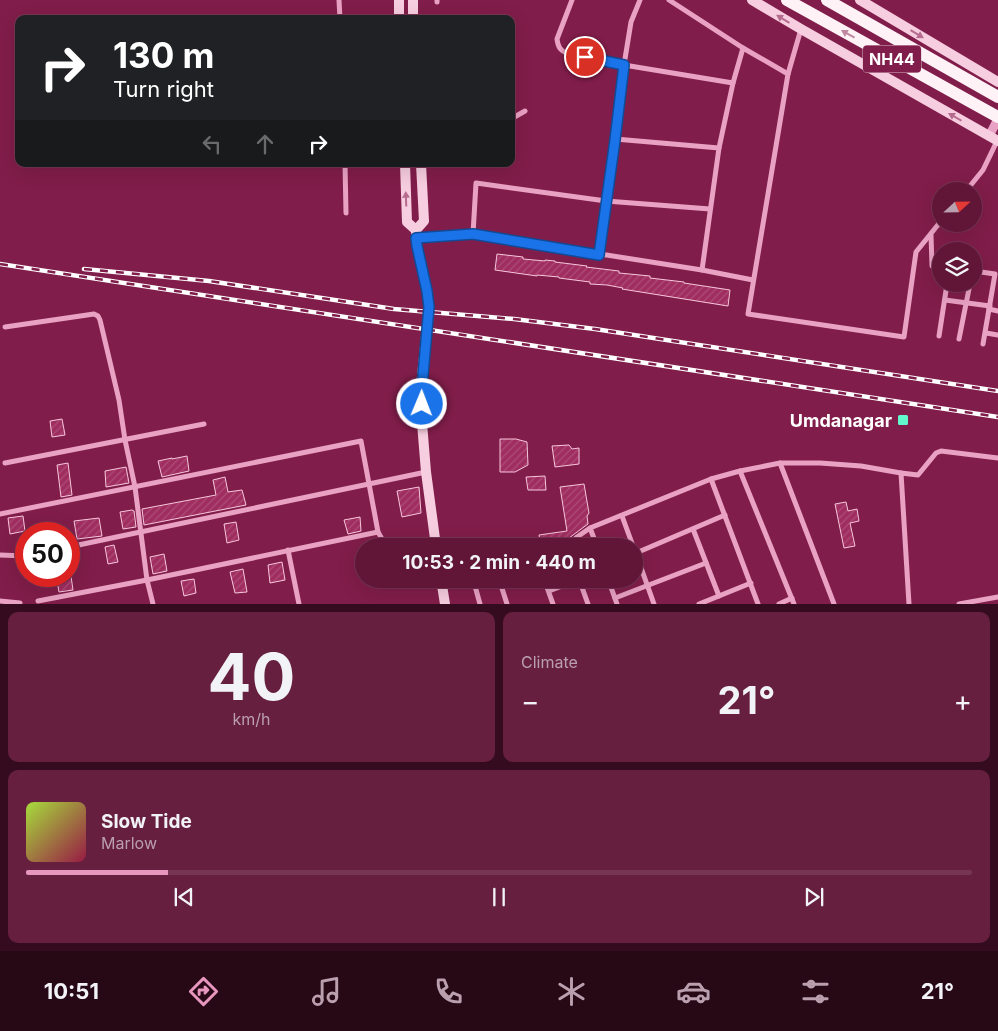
<!DOCTYPE html>
<meta charset="utf-8">
<style>
:root{--surface:#611638;--page:#671f40;--text:#f1f3f6;--muted:#ba9fae;--line:#753553;--accent:#e797bd}
body{margin:0;font-family:Inter,sans-serif;background:var(--page);color:var(--text);height:100vh;display:flex;flex-direction:column;font-size:19px;white-space:nowrap}
*{box-sizing:border-box;margin:0}
p{font-size:16px;color:var(--muted)}
.icon{flex:none;width:28px;height:28px;fill:none;stroke:currentColor;stroke-width:2;stroke-linecap:round;stroke-linejoin:round}
.map{position:relative;height:604px;overflow:hidden}
.details{display:flex;flex-direction:column;gap:8px;padding:8px;background:#350c1f;flex:1}
.details>*{flex:none}
.guide{position:absolute;left:15px;top:15px;width:500px;height:152px;border-radius:10px;box-shadow:0 5px 20px #0002,0 0 0 1px var(--line);background:#202124;color:#fff;overflow:hidden}
.needle{width:32px;rotate:68deg}
.tools{position:absolute;left:932px;top:182px;display:grid;gap:10px}
.tools a{display:grid;place-items:center;width:50px;height:50px;border-radius:50%;background:var(--surface);box-shadow:0 5px 20px #0002,0 0 0 1px var(--line);font-size:25px}
.speed{position:absolute;left:15px;top:522px;display:flex;gap:10px;font-size:25px;font-weight:700;text-align:center}
.speed>*{display:grid;place-content:center;width:65px;height:65px;border-radius:50%;background:var(--surface);box-shadow:0 5px 20px #0002,0 0 0 1px var(--line);line-height:1}
.speed .limit{border:8px solid #d22;background:#fff;color:#111}
.pin{position:absolute;display:grid;place-items:center;width:42px;height:42px;color:#fff;margin:-21px;border:2px solid #fff;border-radius:50%;box-shadow:0 1px 5px #0007}
.me{position:absolute;width:55px;margin:-28px;rotate:1deg;stroke-linejoin:round;filter:drop-shadow(0 0 4px #0008)}
.turn{display:flex;align-items:center;gap:18px;height:105px;padding:0 15px;font-size:22px}
.turn .icon{width:65px;height:65px;stroke-width:2.5}
.turn b{display:block;font-size:35px;line-height:42px}
.lanes{display:flex;align-items:center;height:48px;padding:0 15px;background:#0003;justify-content:center;gap:25px;direction:ltr}
.lanes .off{opacity:.35}
.big{font-size:38px;font-weight:700;line-height:1.1}
.details .widget{flex:1;display:flex;flex-direction:column;justify-content:center;gap:8px;min-width:0;padding:0 18px;border-radius:10px;background:var(--page)}
.details .dial{align-items:center;gap:0}
.dial b{font-size:65px;line-height:1}
.song{display:flex;align-items:center;gap:15px}
.cover{width:60px;height:60px;border-radius:8px;background:linear-gradient(135deg,hsl(80 70% 55%),hsl(340 70% 35%))}
.played{height:5px;border-radius:2px;background:linear-gradient(90deg,var(--accent) 15%,var(--line) 15%)}
.keys{display:flex;justify-content:space-around;direction:ltr}
.heat{display:flex;justify-content:space-between;align-items:center;font-size:28px;direction:ltr}
.details .tiles{flex:1;display:grid;gap:8px;grid-template-columns:1fr 1fr}
.widget:last-child{grid-column:span 2}
.trip{position:absolute;left:355px;top:538px;width:288px;height:50px;border-radius:25px;background:var(--surface);box-shadow:0 5px 20px #0002,0 0 0 1px var(--line);font-weight:700;line-height:50px;text-align:center}
.menu{display:flex;height:80px;justify-content:space-around;align-items:center;background:#270916;color:var(--muted)}
.menu .icon{width:35px;height:35px}
.menu .active{color:var(--accent)}
.menu b{font-size:22px;color:var(--text)}
.map>svg:first-child{display:block}
</style>
<div class="map">
<svg width="998" height="604" viewBox="0 0 998 604">
<defs>
<pattern id="building-hatch" width="6" height="6" patternUnits="userSpaceOnUse" patternTransform="scale(1.25)"><rect width="6" height="6" fill="#9f2d60"/><path d="M-1 1l2-2M0 6l6-6M5 7l2-2" fill="none" stroke="#ad4c78"/></pattern>
</defs>
<rect width="100%" height="100%" fill="#811d4a"/>
<!-- building -->
<g fill="url(#building-hatch)" stroke="#f7c7dd">
<polygon points="497,254 523,257 523,259 545,261 545,260 555,261 555,262 587,266 586,267 619,271 619,273 650,276 650,278 684,282 684,283 730,290 728,306 622,289 623,288 607,285 590,284 590,282 559,278 559,277 537,275 537,276 495,270"/>
<polygon points="62,419 65,435 52,437 50,421"/>
<polygon points="500,439 516,439 527,442 528,465 515,472 500,472"/>
<polygon points="569,445 572,449 579,448 579,464 555,467 552,446"/>
<polygon points="187,456 189,471 162,477 158,461 172,458 172,459"/>
<polygon points="68,463 72,495 61,497 57,465"/>
<polygon points="126,467 129,483 106,487 105,471"/>
<polygon points="545,476 546,490 528,490 526,477"/>
<polygon points="225,477 228,492 242,490 246,505 144,525 142,509 216,495 213,480"/>
<polygon points="584,484 589,513 587,516 588,524 569,538 557,542 557,546 541,546 539,535 567,531 560,487"/>
<polygon points="419,487 421,513 402,517 397,491"/>
<polygon points="846,502 848,511 857,509 859,521 850,523 855,546 844,548 835,504"/>
<polygon points="132,510 134,511 136,527 123,529 120,512"/>
<polygon points="23,516 25,531 10,534 8,518"/>
<polygon points="360,517 361,531 348,534 344,520"/>
<polygon points="99,518 102,536 77,539 74,521"/>
<polygon points="236,522 239,540 227,543 224,524"/>
<polygon points="114,545 118,562 108,564 105,547"/>
<polygon points="164,554 167,571 153,574 150,557"/>
<polygon points="282,562 285,580 270,583 268,565"/>
<polygon points="243,569 247,592 235,593 230,572"/>
<polygon points="56,576 71,576 73,590 59,592"/>
<polygon points="194,579 196,593 184,596 181,581"/>
</g>
<g fill="none" stroke-linecap="round" stroke-linejoin="round">
<!-- minor -->
<g stroke="#e9a2c3" stroke-width="5">
<polyline points="339,0 340,19"/>
<path d="M572 0 557 39C558 47 560 50 566 53L624 65 733 83"/>
<polyline points="669,0 743,48 788,74"/>
<polyline points="437,2 437,0"/>
<polyline points="801,29 788,74 748,314 904,337 916,252 941,221"/>
<polyline points="511,119 525,111"/>
<polyline points="615,139 719,148"/>
<polyline points="345,164 346,213"/>
<polyline points="966,191 983,170 997,141"/>
<polyline points="473,234 476,183 606,201 710,209"/>
<polyline points="931,235 932,266 941,267"/>
<polyline points="416,238 473,234 702,270 753,280"/>
<polyline points="599,255 615,139 624,65 631,22 640,0"/>
<polyline points="702,270 719,148 733,83 743,48"/>
<polyline points="974,271 995,274 983,344"/>
<polyline points="945,300 990,306"/>
<polyline points="989,309 998,311"/>
<polyline points="5,327 94,314 98,316 100,320 119,400 125,440 135,487 147,580 153,604"/>
<polyline points="986,333 998,335"/>
<polyline points="939,336 947,284"/>
<polyline points="959,339 970,284"/>
<polyline points="5,463 204,424"/>
<polyline points="780,463 834,604"/>
<polyline points="740,471 794,604"/>
<polyline points="711,479 758,604"/>
<polyline points="0,514 361,441 378,532 386,546"/>
<polyline points="622,516 633,546"/>
<polyline points="590,528 597,546"/>
<polyline points="693,529 719,596"/>
<polyline points="568,546 577,537 590,528 711,479 740,471 780,463 820,463 861,466 901,473"/>
<polyline points="69,547 426,472"/>
<polyline points="634,548 654,604"/>
<polyline points="288,550 299,604"/>
<polyline points="636,553 725,515"/>
<polyline points="0,555 26,556"/>
<polyline points="396,579 397,584"/>
<polyline points="473,579 480,604"/>
<polyline points="499,579 507,604"/>
<polyline points="544,579 553,604"/>
<polyline points="579,579 588,604"/>
<polyline points="608,579 617,604"/>
<polyline points="442,582 456,579"/>
<polyline points="549,591 575,581"/>
<polyline points="615,598 706,563"/>
<polyline points="0,601 20,603"/>
<polyline points="38,601 147,580 378,532"/>
<polyline points="699,604 751,583"/>
<polyline points="779,604 792,598"/>
<polyline points="909,604 901,473 918,475 936,453 941,451 998,458"/>
<polyline points="959,604 998,597"/>
</g>
<!-- tertiary -->
<polyline stroke="#e9a2c3" stroke-width="9" points="989,136 998,119"/>
<!-- secondary -->
<g stroke="#f7cde0" stroke-width="10">
<polyline points="752,0 801,29 998,141"/>
<polyline points="860,0 998,82"/>
<polyline points="399,19 399,0"/>
<polyline points="413,19 413,0"/>
<polyline points="405,164 407,222 416,230 417,246 427,291 429,307 421,386 422,423 426,472 436,546"/>
<polyline points="416,230 424,221 421,164"/>
<polyline points="441,579 445,604"/>
</g>
<!-- trunk -->
<g stroke="#fef2f7" stroke-width="12">
<polyline points="787,0 998,117"/>
<polyline points="827,0 998,97"/>
</g>
<!-- rail casing -->
<g stroke="#fff" stroke-width="4.5">
<g id="rail">
<polyline points="0,264 998,417"/>
<polyline points="84,269 209,281 394,309 514,319 595,329 998,391"/>
</g>
</g>
<!-- rail -->
<use href="#rail" stroke="#811d4a" stroke-width="2.5" stroke-dasharray="8" stroke-linecap="butt"/>
</g>
<!-- one-way arrows -->
<defs><path id="oneway-solid" d="M-6-.8H1V-3.2L6.5 0L1 3.2V.8H-6Z" transform="scale(1.25)"/></defs>
<g fill="#b66c8e">
<use href="#oneway-solid" transform="translate(783 19) rotate(-149)"/>
<use href="#oneway-solid" transform="translate(917 34) rotate(31)"/>
<use href="#oneway-solid" transform="translate(955 117) rotate(-150)"/>
<use href="#oneway-solid" transform="translate(406 199) rotate(-92)"/>
</g>
<use fill="#c088a0" href="#oneway-solid" transform="translate(848 34) rotate(-151)"/>
<g fill="none" stroke-linecap="round" stroke-linejoin="round">
<!-- route casing -->
<g stroke="#114b97" stroke-width="12">
<polyline id="route" points="422,404 422,386 429,307 427,291 417,246 416,238 473,234 599,255 615,140 624,65 585,57"/>
</g>
<!-- route -->
<use href="#route" stroke="#1a73e8" stroke-width="9"/>
</g>
<!-- markers -->
<rect fill="#61f8cc" stroke="#811d4a" stroke-width="2" x="897" y="414" width="12" height="12" rx="2.5"/>
<g text-anchor="middle" dominant-baseline="central" stroke-width="5" stroke-linejoin="round" paint-order="stroke">
<!-- shield labels -->
<rect fill="#811d4a" stroke="#d9bbc9" stroke-width="1" x="863" y="45.5" width="58" height="27" rx="4"/>
<g font-size="16" font-weight="bold" fill="#fff">
<text x="892" y="59">NH44</text>
</g>
<!-- poi labels -->
<g font-size="18" font-weight="bold" fill="#fff" stroke="#811d4a" text-anchor="end">
<text x="892" y="420">Umdanagar</text>
</g>
</g>
</svg>
<div class="tools">
<a><svg class="needle" viewBox="-14 -14 28 28"><path d="M0-13l5 13h-10z" fill="#e53935"/><path d="M0 13l5-13h-10z" fill="#ba9fae"/></svg></a>
<a><svg class="icon" aria-label="layers" viewBox="0 0 24 24"><path d="M12 4l9 5-9 5-9-5zM3 14l9 5 9-5"/></svg></a>
</div>
<div class="speed"><div class="limit">50</div></div>
<div class="pin" style="left:585px;top:57px;background:#d93025"><svg class="icon" aria-label="arrive" viewBox="0 0 24 24"><path d="M6 21V4h12l-3 4 3 4H6"/></svg></div>
<svg class="me" style="left:422px;top:404px" viewBox="-20 -20 40 40"><circle r="17" fill="#1a73e8" stroke="#fff" stroke-width="3"/><path d="M0-11L8 9 0 5-8 9z" fill="#fff"/></svg>
<div class="trip">10:53 · 2 min · 440 m</div>
<div class="guide">
<div class="turn"><svg class="icon" aria-label="right" viewBox="0 0 24 24"><path d="M7 20v-9h11M14 6l5 5-5 5"/></svg><div><b>130 m</b>Turn right</div></div>
<div class="lanes"><svg class="icon off" aria-label="left" viewBox="0 0 24 24"><path d="M17 20v-9H6M10 6l-5 5 5 5"/></svg><svg class="icon off" aria-label="ahead" viewBox="0 0 24 24"><path d="M12 20V5M6 11l6-6 6 6"/></svg><svg class="icon" aria-label="right" viewBox="0 0 24 24"><path d="M7 20v-9h11M14 6l5 5-5 5"/></svg></div>
</div>
</div>
<section class="details">
<div class="tiles">
<div class="widget dial"><b>40</b><p>km/h</p></div>
<div class="widget"><p>Climate</p>
<div class="heat"><a>−</a><b class="big">21°</b><a>+</a></div>
</div>
<div class="widget">
<div class="song"><i class="cover"></i><div><b>Slow Tide</b><p>Marlow</p></div></div>
<div class="played"></div>
<div class="keys"><svg class="icon" aria-label="previous" viewBox="0 0 24 24"><path d="M18 5L8 12l10 7zM5 5v14"/></svg><svg class="icon" aria-label="pause" viewBox="0 0 24 24"><path d="M8 5v14M16 5v14"/></svg><svg class="icon" aria-label="next" viewBox="0 0 24 24"><path d="M6 5l10 7-10 7zM19 5v14"/></svg></div>
</div>
</div>
</section>
<nav class="menu">
<b>10:51</b>
<svg class="icon active" aria-label="directions" viewBox="0 0 24 24"><path d="M12 3l9 9-9 9-9-9zM9 14v-3h6M13 9l2 2-2 2"/></svg>
<svg class="icon" aria-label="music" viewBox="0 0 24 24"><path d="M9 18V5l10-2v13"/><circle cx="6" cy="18" r="3"/><circle cx="16" cy="16" r="3"/></svg>
<svg class="icon" aria-label="phone" viewBox="0 0 24 24"><path d="M5 4h4l2 5-3 2q2 4 5 5l2-3 5 2v4C11 20 4 13 5 4z"/></svg>
<svg class="icon" aria-label="climate" viewBox="0 0 24 24"><path d="M12 3v18M4 7l16 10M4 17L20 7"/></svg>
<svg class="icon" aria-label="car" viewBox="0 0 24 24"><path d="M5 17H2v-5l4-1 3-4h7l3 4 3 1v5h-3M9 17h6M6 11h13"/><circle cx="7" cy="17" r="2"/><circle cx="17" cy="17" r="2"/></svg>
<svg class="icon" aria-label="filters" viewBox="0 0 24 24"><path d="M4 7h16M4 17h16"/><circle cx="9" cy="7" r="2"/><circle cx="15" cy="17" r="2"/></svg>
<b>21°</b>
</nav>
